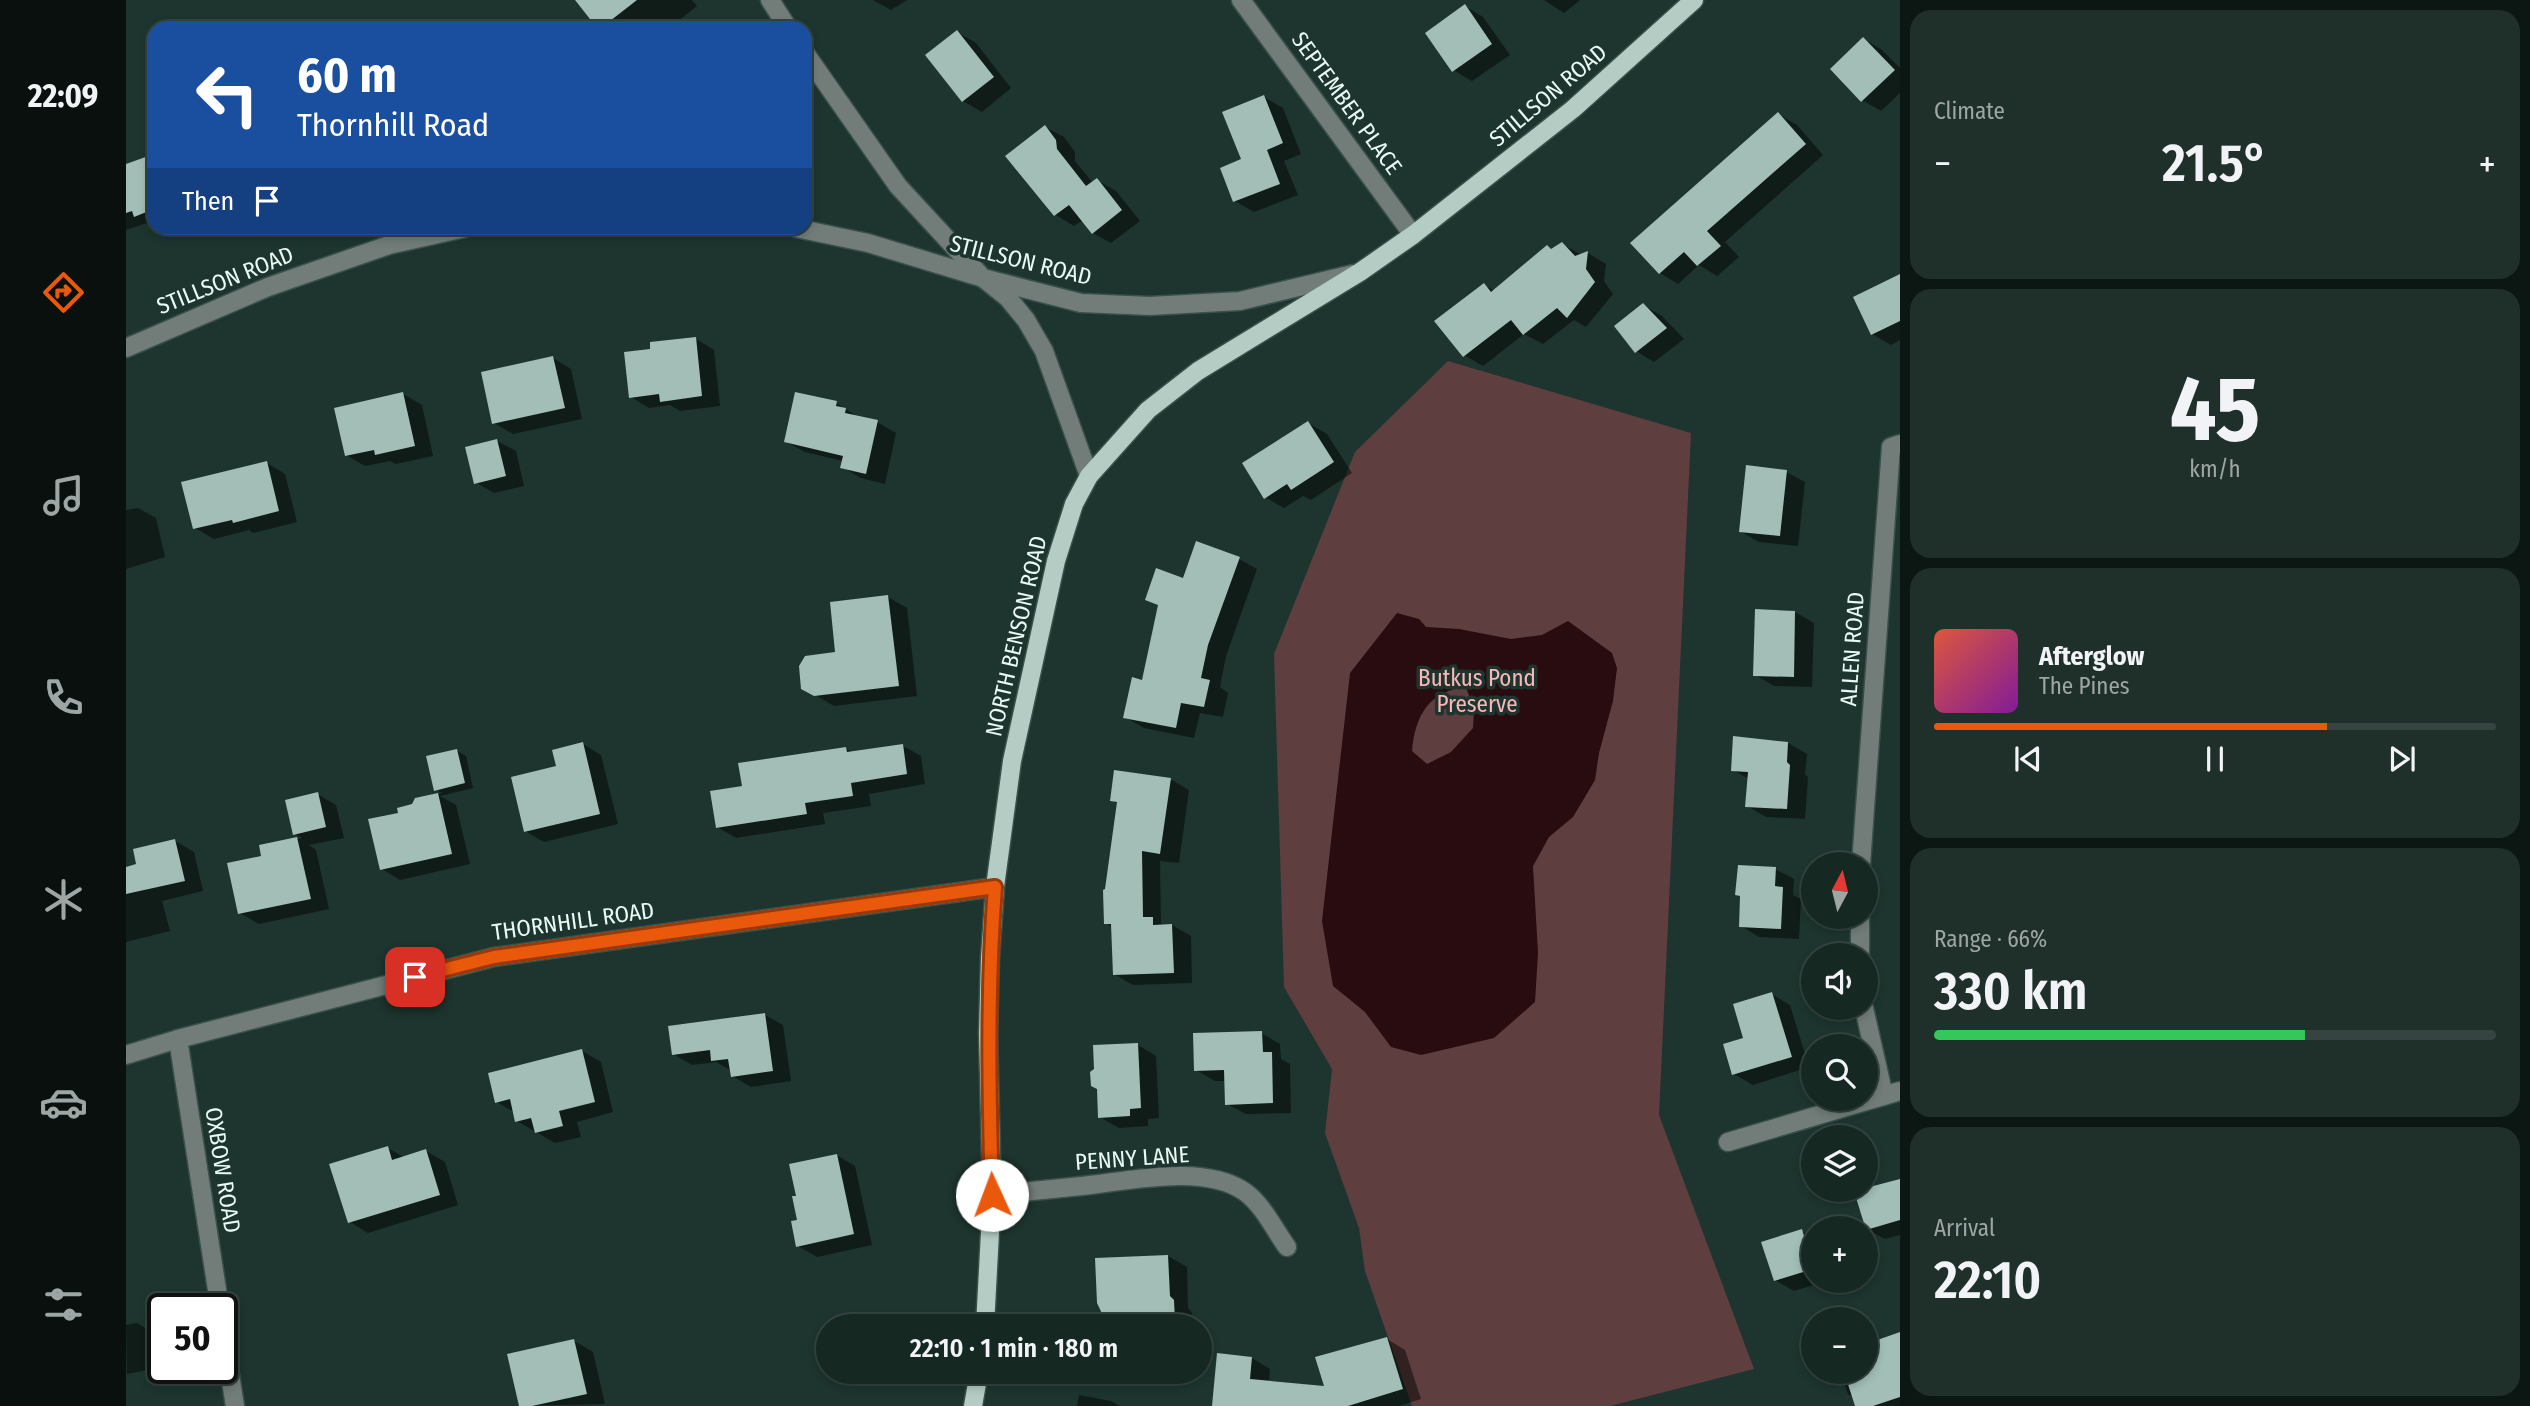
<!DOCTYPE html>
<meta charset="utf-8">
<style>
:root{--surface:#162822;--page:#1f302a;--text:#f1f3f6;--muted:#9ea6a5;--line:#354440;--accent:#ea580c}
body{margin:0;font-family:"Fira Sans Condensed",sans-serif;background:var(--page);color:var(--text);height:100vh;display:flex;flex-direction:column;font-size:26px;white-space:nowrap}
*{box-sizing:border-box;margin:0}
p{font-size:23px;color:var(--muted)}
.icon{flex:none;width:38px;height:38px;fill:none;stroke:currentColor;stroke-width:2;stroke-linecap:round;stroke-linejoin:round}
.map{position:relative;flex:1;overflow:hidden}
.details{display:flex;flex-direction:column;gap:10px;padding:10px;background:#0c1613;width:630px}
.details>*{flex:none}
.guide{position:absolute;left:21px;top:21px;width:665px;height:214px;border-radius:21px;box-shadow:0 4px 10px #0003,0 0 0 2px var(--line);background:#1a4fa0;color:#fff;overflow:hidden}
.needle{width:46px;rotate:7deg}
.buttons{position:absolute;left:1675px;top:852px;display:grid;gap:14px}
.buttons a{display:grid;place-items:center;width:77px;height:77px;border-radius:50%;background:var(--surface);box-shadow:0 4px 10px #0003,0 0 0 2px var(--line);font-size:35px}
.speed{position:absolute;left:21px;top:1293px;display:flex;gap:14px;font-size:35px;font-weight:700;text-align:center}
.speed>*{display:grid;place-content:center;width:91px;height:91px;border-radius:50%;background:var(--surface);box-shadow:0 4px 10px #0003,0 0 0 2px var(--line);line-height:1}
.speed .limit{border:4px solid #111;border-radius:10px;background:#fff;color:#111}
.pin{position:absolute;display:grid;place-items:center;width:60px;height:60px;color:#fff;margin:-30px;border-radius:14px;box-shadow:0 4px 10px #0006}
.me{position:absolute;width:77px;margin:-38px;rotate:358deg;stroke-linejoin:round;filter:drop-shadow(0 0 5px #0008)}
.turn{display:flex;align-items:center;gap:24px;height:147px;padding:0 35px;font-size:32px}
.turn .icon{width:91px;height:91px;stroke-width:2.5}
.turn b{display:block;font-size:49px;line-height:60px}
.then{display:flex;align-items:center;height:66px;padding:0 35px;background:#0003;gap:14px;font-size:26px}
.big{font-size:52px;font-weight:600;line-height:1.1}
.details .card{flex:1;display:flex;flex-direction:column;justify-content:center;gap:10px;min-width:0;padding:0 24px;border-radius:21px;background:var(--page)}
.details .dial{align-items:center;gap:0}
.dial b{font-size:91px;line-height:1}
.song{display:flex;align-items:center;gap:21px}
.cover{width:84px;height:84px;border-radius:10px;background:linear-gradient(135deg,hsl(10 70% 55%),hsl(290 70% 35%))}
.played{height:7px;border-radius:4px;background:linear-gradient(90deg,var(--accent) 70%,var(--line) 70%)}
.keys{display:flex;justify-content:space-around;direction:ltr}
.heat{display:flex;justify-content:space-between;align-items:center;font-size:38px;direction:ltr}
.charge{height:10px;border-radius:5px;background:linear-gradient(90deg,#34c759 66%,var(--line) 0)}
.trip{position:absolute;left:690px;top:1314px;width:396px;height:70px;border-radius:35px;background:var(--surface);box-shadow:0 4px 10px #0003,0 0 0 2px var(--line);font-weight:600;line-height:70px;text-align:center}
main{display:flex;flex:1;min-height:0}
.dock{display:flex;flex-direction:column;width:126px;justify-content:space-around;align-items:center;background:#09100e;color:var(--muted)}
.dock .icon{width:49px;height:49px}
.dock .on{color:var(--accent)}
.dock b{font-size:32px;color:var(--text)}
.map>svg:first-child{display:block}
</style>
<main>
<nav class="dock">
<b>22:09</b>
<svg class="icon on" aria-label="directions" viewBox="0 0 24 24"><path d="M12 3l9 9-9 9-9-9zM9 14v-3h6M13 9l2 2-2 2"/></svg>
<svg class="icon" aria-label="music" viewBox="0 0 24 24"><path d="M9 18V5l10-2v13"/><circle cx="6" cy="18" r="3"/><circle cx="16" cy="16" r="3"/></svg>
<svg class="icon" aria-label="phone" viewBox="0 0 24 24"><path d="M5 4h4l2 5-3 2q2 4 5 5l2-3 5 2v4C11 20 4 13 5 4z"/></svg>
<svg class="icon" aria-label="climate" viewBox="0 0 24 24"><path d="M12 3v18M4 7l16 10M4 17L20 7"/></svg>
<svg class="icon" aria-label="car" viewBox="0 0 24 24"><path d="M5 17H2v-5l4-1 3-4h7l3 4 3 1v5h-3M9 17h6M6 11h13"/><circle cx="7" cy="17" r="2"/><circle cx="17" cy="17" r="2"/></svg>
<svg class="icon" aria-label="filters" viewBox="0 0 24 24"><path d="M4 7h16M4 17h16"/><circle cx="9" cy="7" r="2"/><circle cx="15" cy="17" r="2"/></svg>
</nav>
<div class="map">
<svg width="1774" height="1406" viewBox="0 0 1774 1406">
<rect width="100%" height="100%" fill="#1d352e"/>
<!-- green -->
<polygon fill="#5f3e3f" points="1322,361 1565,433 1533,1115 1628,1369 1484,1406 1286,1406 1239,1271 1233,1228 1199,1133 1206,1069 1158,987 1148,654 1229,452"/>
<!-- water -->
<path fill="#290c0f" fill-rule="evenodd" d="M1271 613 1293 619 1300 627 1333 629 1385 639 1416 635 1442 621 1486 653 1491 668 1487 701 1473 753 1469 780 1447 817 1423 837 1407 866 1412 953 1409 1002 1368 1038 1295 1055 1265 1047 1239 1012 1207 986 1196 921 1224 673ZM1340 687 1348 710 1347 728 1325 752 1301 764 1286 751C1289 717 1302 691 1340 687Z"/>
<!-- shadow -->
<g fill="#0007">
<polygon points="451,0 566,0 571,6 546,26 543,24 538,28 518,28 512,24 507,28 473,28"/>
<polygon points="747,0 781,0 765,10"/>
<polygon points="1418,0 1454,0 1438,13"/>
<polygon points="1339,6 1357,17 1384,55 1346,81 1327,70"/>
<polygon points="831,32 850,43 885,88 856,112 837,101"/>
<polygon points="1738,39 1756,50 1774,68 1774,93 1755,111 1736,100"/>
<polygon points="1138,97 1157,108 1175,154 1158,161 1172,195 1128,212 1109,201 1117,160"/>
<polygon points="1652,114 1671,125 1697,155 1599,242 1613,257 1591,276 1573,265 1552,284 1534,273"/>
<polygon points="919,127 938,137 949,152 949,161 967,183 971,180 990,191 1014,221 985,243 967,233 957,220 948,226 930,215 882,156"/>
<polygon points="28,156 28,227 21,223 0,230 0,166"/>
<polygon points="1436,244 1456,255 1462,253 1480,264 1478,281 1487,294 1460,327 1448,320 1417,344 1398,334 1357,366 1338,355 1358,285 1369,291"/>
<polygon points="1774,276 1774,340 1765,345 1746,334 1729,298"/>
<polygon points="1517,305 1536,316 1558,339 1528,362 1510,351"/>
<polygon points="570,339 588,350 594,406 554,411 544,405 523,408 505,397 526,350"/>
<polygon points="427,358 445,369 456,419 387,434 368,423"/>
<polygon points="277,394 296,405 307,456 270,464 264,461 239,466 220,455"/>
<polygon points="710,403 734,418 751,422 770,433 759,484 735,478 716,467 717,461 679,452 660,442"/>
<polygon points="1182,423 1201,434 1226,473 1185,500 1177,496 1158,508 1139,497"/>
<polygon points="371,441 390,451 398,486 368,493 349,482"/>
<polygon points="141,463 159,474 171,522 127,533 123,530 88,539 69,528"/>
<polygon points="1660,472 1679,482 1672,546 1633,542 1614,531"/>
<polygon points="12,508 30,518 39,557 0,569 0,510"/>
<polygon points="1113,559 1131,569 1100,656 1094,687 1102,693 1097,717 1074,713 1068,738 1018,728 999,717 1018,682 1034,606 1021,599 1058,580"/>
<polygon points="762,597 781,608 791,696 708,706 677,688 711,654"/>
<polygon points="1669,612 1688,623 1686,687 1648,686 1629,675"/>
<polygon points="1662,743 1681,754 1679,774 1682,777 1679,819 1640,817 1621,806 1623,779 1607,770"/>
<polygon points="457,744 475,755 492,824 418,842 399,831"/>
<polygon points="777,746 795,756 799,784 743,794 745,806 697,813 699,824 610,838 591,827 618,787 719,748 728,753"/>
<polygon points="331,751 340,756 347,788 314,796 330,805 344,864 274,880 256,869 290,800 316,793 309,789"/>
<polygon points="1044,779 1063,790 1053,863 1034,861 1035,924 1046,925 1065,936 1066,983 1007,985 988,974 987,928 980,923 981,891 992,804 986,800"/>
<polygon points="191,794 210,805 218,838 183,845 190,850 203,909 133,924 114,913 138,857 135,847 176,838 169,834"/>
<polygon points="49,841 68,852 77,891 36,901 44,931 0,942 0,869 13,866"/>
<polygon points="1649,869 1668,879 1667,895 1675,899 1673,939 1633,937 1615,926 1616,897 1611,895"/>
<polygon points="1645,994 1664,1005 1683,1067 1627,1085 1608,1074 1619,1039"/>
<polygon points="639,1015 657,1025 665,1081 625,1087 606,1076 606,1071 590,1062 566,1065 547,1054"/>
<polygon points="1135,1033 1154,1044 1155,1059 1164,1064 1165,1113 1120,1114 1101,1104 1100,1081 1089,1081 1070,1070"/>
<polygon points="1012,1045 1030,1056 1033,1118 1022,1119 1022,1126 993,1128 974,1117"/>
<polygon points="456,1051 475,1062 487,1112 451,1122 455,1137 429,1143 391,1121 388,1112 371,1102"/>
<polygon points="262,1148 279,1158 300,1151 319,1162 332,1205 242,1233 224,1222"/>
<polygon points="710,1155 729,1166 746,1245 691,1257 672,1246 672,1197"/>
<polygon points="1774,1181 1774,1235 1759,1239 1740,1229 1730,1193"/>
<polygon points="1675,1231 1684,1236 1687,1235 1687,1281 1714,1281 1699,1286 1694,1283 1668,1291 1649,1280"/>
<polygon points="1042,1256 1061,1267 1062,1308 1066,1313 1067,1326 989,1326 983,1323"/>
<polygon points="11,1323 29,1334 36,1367 1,1374 0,1325"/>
<polygon points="1261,1339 1279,1350 1295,1399 1273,1406 1206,1406"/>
<polygon points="448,1341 467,1352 479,1404 395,1406"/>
<polygon points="1749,1342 1768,1353 1774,1372 1774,1406 1731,1406 1728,1397 1722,1394 1714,1372 1740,1372 1740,1345"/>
<polygon points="1126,1358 1144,1369 1143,1383 1180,1406 1087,1406"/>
<polygon points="953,1395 985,1401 994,1406 951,1406"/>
</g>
<!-- building -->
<g fill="#a2beb6">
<polygon points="449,0 511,0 475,28 471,28"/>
<polygon points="1339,4 1366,44 1326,72 1299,33"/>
<polygon points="831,30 868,77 836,102 799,55"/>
<polygon points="1737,37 1769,70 1735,102 1704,69"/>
<polygon points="1138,95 1157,143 1141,150 1154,184 1107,202 1094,168 1115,159 1096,112"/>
<polygon points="1652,112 1680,144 1581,231 1595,246 1571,266 1558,252 1533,274 1504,243"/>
<polygon points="919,125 930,140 931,149 960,186 971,178 996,210 966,234 943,205 928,216 879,156"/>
<polygon points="28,154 28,209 8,217 6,211 0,213 0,164"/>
<polygon points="1436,242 1449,256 1462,251 1460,269 1469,282 1441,318 1431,308 1397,335 1385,320 1337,357 1308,321 1358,283 1365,292 1421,245 1425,249"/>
<polygon points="1774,274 1774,321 1745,335 1727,297"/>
<polygon points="1517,303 1541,328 1509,353 1488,326"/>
<polygon points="570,337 576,396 534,402 533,394 503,398 498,352 524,349 524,342"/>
<polygon points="427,356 439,408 366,424 355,372"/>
<polygon points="277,392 289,446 249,455 248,450 219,456 208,408"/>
<polygon points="669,392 711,401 710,406 720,408 719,413 752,420 740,474 714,468 717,456 658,442"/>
<polygon points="1182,421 1208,462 1165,490 1161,484 1138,499 1116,463"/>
<polygon points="371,439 380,476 348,484 339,447"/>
<polygon points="141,461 153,511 107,523 106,520 67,529 55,482"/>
<polygon points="1620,465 1661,470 1654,536 1613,532"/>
<polygon points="1070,541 1114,557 1082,645 1075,678 1084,680 1078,707 1055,703 1050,728 997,718 1006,677 1016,680 1032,605 1019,600 1030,568 1057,578"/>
<polygon points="762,595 773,686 688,696 675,689 673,666 679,656 709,652 704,602"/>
<polygon points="1629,609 1669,611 1668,677 1627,676"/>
<polygon points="1607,736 1662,742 1661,762 1664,765 1661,809 1619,807 1622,772 1605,771"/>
<polygon points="457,742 474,814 398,832 385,777 430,766 426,750"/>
<polygon points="777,744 781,774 725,783 727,796 679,803 681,814 590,828 584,791 616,786 612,763 720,747 721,752"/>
<polygon points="331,749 339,783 308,791 300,756"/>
<polygon points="988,770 1045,778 1034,854 1016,851 1017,917 1027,917 1027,925 1046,924 1048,973 987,975 985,924 978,924 977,890 979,889 991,802 984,801"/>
<polygon points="192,792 200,827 167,835 159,800"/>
<polygon points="312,793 326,854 254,870 242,819 272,813 271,808 286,804 289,798"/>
<polygon points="171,837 185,899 112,914 101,863 135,856 133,845"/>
<polygon points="49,839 59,881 0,894 0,867 10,864 7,849"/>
<polygon points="1612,865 1650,867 1649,886 1657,887 1655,929 1613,927 1614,896 1609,895"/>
<polygon points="1646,992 1666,1057 1606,1075 1597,1044 1617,1038 1607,1004"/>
<polygon points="639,1013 647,1071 605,1077 602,1059 585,1061 584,1050 546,1055 542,1026"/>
<polygon points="1136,1031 1137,1052 1146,1052 1147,1103 1099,1105 1098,1070 1068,1071 1067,1033"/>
<polygon points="1012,1043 1015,1108 1004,1109 1004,1116 972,1118 971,1089 965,1086 964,1072 968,1069 967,1045"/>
<polygon points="456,1049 469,1102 433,1111 437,1126 409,1133 405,1118 389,1122 384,1099 369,1103 362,1073"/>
<polygon points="262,1146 266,1160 300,1149 314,1195 222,1223 203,1164"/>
<polygon points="711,1154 728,1234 670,1247 665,1221 671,1220 666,1196 670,1196 663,1164"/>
<polygon points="1774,1179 1774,1220 1740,1230 1728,1191"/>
<polygon points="1676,1229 1678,1236 1687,1233 1687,1269 1648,1281 1635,1242"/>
<polygon points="1042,1255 1044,1296 1048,1300 1049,1321 981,1324 971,1303 969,1258"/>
<polygon points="1774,1332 1774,1397 1747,1406 1729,1406 1718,1372 1740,1372 1740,1344"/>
<polygon points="1261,1337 1277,1389 1222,1406 1086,1406 1091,1353 1126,1357 1124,1379 1198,1386 1189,1357"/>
<polygon points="448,1339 461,1394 406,1406 393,1406 381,1354"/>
</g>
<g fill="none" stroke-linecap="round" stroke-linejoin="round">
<!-- minor casing -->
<g stroke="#3a504a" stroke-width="21">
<g id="minor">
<polyline points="644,0 662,28"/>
<polyline points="1115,0 1287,235"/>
<polyline points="679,53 772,186 857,278 882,298 900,320 918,351 963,476"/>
<polyline points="670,228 742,243 857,278 955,303 1024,306 1114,301 1227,274"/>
<polyline points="0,348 142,287 263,245 339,228"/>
<polyline points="1735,864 1765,447 1774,444"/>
<polyline points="1734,917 1734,956"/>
<polyline points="1738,1008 1758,1096"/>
<polyline points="52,1039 94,1309"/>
<polyline points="0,1055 52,1039 368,957 869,887"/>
<polyline points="1602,1142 1774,1091"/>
<path d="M866 1195C896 1192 926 1189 956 1186 1002 1181 1079 1163 1119 1192 1137 1205 1148 1229 1161 1247"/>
<polyline points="96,1325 109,1406"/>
</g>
</g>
<!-- major casing -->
<g stroke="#3a504a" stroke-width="21">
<g id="major">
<polyline points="859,1326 866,1195 862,1034 864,958 869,887 886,761 930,561 948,504 963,476 1022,410 1072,371 1234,272 1287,235 1447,109 1568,0"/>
<polyline points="847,1406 853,1372"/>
</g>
</g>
<!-- minor -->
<use href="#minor" stroke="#727d7a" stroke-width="18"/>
<!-- major -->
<use href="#major" stroke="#b4ccc4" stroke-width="18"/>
</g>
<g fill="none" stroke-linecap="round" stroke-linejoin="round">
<!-- route casing -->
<g stroke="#983908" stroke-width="18">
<path id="route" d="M289 977 368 957 869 887C861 989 863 1092 866 1195"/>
</g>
<!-- route -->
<use href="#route" stroke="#ea580c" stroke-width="12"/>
</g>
<g text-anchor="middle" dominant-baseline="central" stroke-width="7" stroke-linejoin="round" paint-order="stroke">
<!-- street labels -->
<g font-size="23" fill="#eaf9f4" stroke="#1d352e">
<text transform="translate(1422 95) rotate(-40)">STILLSON ROAD</text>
<text transform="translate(1221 103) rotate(54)">SEPTEMBER PLACE</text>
<text transform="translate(895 260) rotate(14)">STILLSON ROAD</text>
<text transform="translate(99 280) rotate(-22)">STILLSON ROAD</text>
<text transform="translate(890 636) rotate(-77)">NORTH BENSON ROAD</text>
<text transform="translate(1726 649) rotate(-86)">ALLEN ROAD</text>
<text transform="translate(447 921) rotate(-8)">THORNHILL ROAD</text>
<text transform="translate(1006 1158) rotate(-4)">PENNY LANE</text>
<text transform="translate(97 1170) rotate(81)">OXBOW ROAD</text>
</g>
<!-- park labels -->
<g font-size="23" fill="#fab6b8" stroke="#1d352e">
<text x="1351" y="678">Butkus Pond<tspan x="1351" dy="26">Preserve</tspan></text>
</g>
</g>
</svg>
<div class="buttons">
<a><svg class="needle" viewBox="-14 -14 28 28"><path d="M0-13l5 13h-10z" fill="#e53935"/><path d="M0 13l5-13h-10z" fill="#9ea6a5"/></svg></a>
<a><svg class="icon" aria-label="sound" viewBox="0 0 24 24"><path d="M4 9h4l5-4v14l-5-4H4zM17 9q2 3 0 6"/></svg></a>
<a><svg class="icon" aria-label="search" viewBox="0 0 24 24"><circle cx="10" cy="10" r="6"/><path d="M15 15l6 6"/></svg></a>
<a><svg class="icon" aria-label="layers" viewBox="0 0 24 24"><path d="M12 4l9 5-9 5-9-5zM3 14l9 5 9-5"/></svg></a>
<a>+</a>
<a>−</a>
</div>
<div class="speed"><div class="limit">50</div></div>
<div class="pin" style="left:289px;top:977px;background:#d93025"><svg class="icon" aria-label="arrive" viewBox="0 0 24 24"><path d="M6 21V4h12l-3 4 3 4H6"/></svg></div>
<svg class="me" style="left:866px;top:1195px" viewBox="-20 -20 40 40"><circle r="19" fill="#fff"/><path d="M0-13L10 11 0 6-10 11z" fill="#ea580c"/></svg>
<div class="trip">22:10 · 1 min · 180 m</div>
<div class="guide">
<div class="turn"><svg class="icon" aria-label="left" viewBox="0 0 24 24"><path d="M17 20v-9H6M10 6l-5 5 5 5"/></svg><div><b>60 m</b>Thornhill Road</div></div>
<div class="then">Then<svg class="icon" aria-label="arrive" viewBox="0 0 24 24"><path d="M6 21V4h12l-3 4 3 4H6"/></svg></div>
</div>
</div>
<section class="details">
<div class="card"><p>Climate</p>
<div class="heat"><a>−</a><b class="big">21.5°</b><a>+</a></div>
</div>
<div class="card dial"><b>45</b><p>km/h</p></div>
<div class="card">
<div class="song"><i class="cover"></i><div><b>Afterglow</b><p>The Pines</p></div></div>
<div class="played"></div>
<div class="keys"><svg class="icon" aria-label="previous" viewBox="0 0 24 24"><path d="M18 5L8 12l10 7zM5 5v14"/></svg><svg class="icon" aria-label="pause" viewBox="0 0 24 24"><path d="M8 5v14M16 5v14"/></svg><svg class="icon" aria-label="next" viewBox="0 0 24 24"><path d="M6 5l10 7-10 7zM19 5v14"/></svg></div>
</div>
<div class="card"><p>Range · 66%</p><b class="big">330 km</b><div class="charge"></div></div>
<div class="card"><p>Arrival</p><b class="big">22:10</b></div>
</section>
</main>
